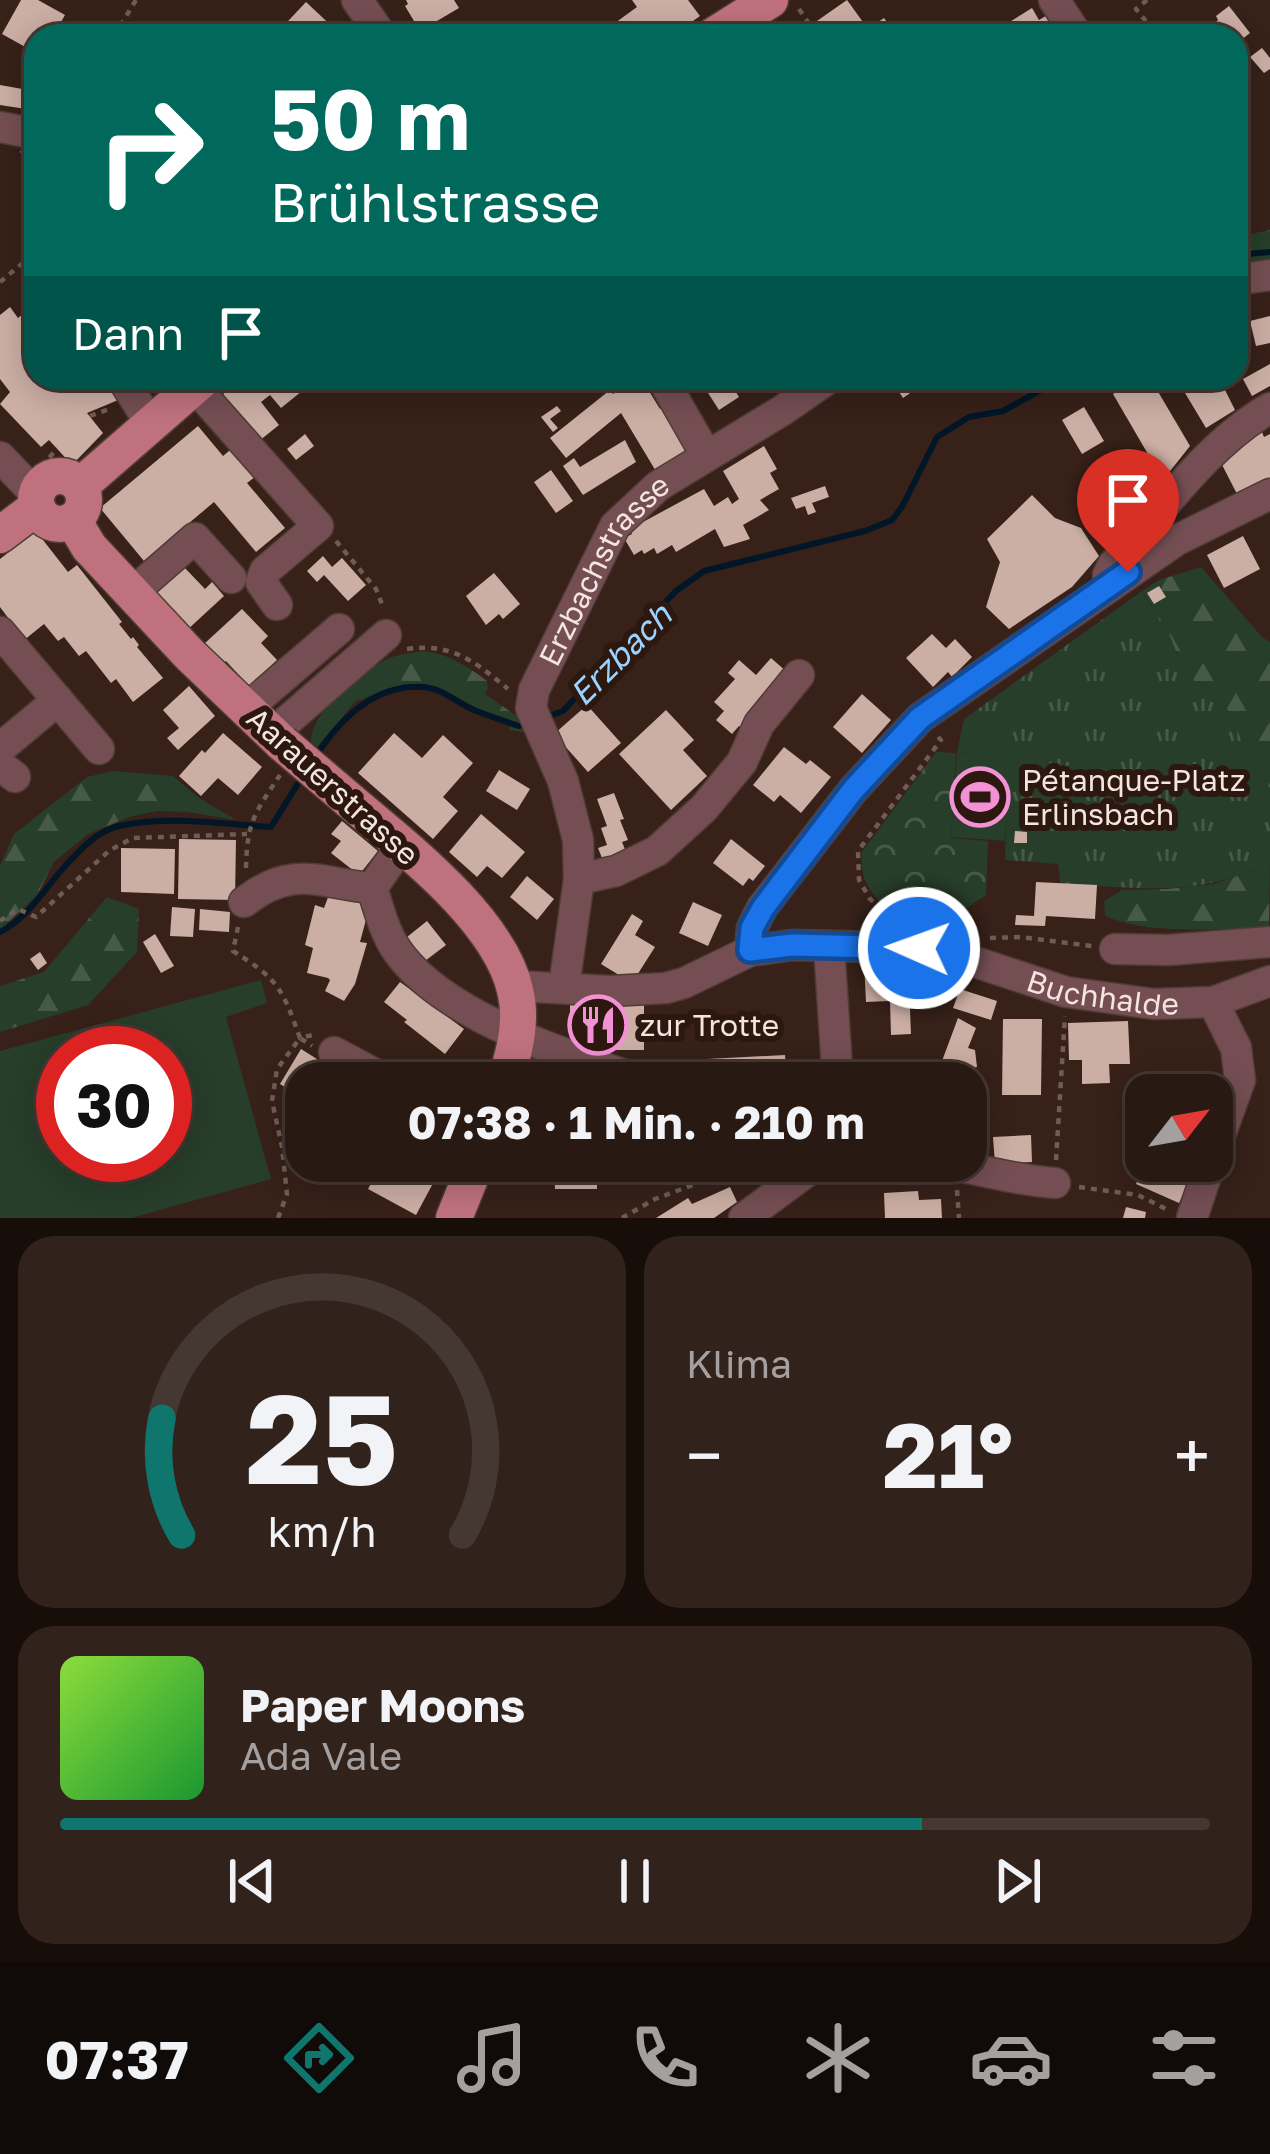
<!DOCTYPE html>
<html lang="de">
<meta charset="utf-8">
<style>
:root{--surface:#291913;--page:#31221c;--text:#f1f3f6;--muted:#a5a0a0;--line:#453833;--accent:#0f766e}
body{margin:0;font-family:"Golos Text",sans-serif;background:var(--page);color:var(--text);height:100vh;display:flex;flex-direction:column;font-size:45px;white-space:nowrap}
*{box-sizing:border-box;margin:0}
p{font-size:39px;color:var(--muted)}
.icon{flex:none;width:66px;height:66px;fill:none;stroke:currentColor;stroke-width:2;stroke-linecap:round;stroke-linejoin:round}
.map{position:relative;height:1218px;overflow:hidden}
.drawer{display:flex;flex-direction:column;gap:18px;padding:18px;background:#170e0a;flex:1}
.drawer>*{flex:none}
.top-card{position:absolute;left:24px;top:24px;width:1224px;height:366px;border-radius:36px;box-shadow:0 6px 30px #0003,0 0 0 3px var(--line);background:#00695c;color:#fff;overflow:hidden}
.needle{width:78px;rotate:59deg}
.buttons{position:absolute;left:1125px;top:1074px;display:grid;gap:24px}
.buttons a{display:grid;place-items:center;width:108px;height:108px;border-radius:24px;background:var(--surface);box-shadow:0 6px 30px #0003,0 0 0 3px var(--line);font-size:60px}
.speed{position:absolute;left:36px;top:1026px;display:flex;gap:24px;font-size:60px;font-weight:700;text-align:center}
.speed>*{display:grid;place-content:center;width:156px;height:156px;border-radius:50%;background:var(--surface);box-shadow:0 6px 30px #0003,0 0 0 3px var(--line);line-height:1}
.speed .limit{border:18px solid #d22;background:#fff;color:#111}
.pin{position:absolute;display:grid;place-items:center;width:102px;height:102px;color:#fff;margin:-123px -51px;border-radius:50% 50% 50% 0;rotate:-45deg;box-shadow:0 0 12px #0007}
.pin .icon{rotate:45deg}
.me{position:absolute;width:132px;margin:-66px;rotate:272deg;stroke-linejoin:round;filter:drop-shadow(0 0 9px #0008)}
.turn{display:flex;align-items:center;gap:42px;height:252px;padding:0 48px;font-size:54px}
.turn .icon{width:156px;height:156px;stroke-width:2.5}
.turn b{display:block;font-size:84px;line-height:102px}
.then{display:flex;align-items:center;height:114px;padding:0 48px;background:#0003;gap:24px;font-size:45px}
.big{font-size:90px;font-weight:700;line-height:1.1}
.drawer .card{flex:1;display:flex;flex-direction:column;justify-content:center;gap:18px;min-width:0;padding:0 42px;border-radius:36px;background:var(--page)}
.drawer .dial{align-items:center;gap:0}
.dial svg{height:312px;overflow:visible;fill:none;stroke:var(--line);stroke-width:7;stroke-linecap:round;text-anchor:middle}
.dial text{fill:var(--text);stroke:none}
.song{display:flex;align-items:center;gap:36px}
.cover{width:144px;height:144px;border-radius:18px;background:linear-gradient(135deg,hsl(90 70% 55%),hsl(130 70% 35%))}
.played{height:12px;border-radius:6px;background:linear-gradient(90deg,var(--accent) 75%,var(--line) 75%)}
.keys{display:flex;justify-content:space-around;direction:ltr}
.heat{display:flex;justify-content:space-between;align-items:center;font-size:66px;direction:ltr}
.drawer .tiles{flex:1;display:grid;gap:18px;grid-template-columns:1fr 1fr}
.card:last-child{grid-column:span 2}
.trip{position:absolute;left:285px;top:1062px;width:702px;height:120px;border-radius:36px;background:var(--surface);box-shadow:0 6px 30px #0003,0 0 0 3px var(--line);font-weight:700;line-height:120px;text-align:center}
.menu{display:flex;height:192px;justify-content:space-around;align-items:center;background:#100a08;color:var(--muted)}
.menu .icon{width:84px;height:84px}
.menu .current{color:var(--accent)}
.menu b{font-size:54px;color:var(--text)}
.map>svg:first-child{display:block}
</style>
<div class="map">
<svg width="1270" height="1218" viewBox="0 0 1270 1218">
<defs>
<pattern id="grass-tufts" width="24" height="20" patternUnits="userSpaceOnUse" patternTransform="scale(3)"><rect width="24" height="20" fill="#273e2a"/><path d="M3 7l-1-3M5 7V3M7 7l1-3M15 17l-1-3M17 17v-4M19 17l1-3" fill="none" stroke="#475a48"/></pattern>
<pattern id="forest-firs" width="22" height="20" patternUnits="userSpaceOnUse" patternTransform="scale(3)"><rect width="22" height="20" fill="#273e2a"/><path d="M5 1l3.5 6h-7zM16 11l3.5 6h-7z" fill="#475a48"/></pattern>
<pattern id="park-crowns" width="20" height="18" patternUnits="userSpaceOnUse" patternTransform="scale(3)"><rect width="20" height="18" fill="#273e2a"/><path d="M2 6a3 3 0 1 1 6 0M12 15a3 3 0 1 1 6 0" fill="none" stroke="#475a48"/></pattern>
</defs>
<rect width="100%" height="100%" fill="#372119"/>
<!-- grass -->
<g fill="url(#grass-tufts)">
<polygon points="1270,230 1270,268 1236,273 1236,237"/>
<path d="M1142 591 1168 631 1186 677 1211 688 1232 716 1247 754 1270 788V862C1200 899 1135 887 1061 884L1058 864 1005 860 1008 757 957 753 964 719Z"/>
</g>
<!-- forest -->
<g fill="url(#forest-firs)">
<polygon points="1201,567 1262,637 1270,642 1270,788 1247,754 1232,716 1211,688 1186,677 1168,631 1142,591 1159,580"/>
<path d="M425 651C450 655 467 666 487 681L488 689 485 694 524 721 528 730 522 732 509 730 510 726 444 690 413 684 380 692 355 702 317 747 311 742C312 710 359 673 387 659 398 654 413 653 425 651Z"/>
<polygon points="113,771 173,776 199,798 236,820 187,812 157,811 129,817 88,834 54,862 37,895 0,930 0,866 14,834 87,777"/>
<path d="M1270 862 1269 928C1226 928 1141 936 1105 915L1104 901 1122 890 1167 889 1214 884 1252 871Z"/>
<polygon points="107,897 139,909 137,952 88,1005 0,1032 0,986 44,972"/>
</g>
<!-- park -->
<path fill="url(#park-crowns)" d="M936 752 956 753 951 838 988 841 986 895 953 917 884 906C867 889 860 876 862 852Z"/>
<!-- pitch -->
<g fill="#273e2a" fill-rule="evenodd">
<polygon points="957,753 1009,757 1005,841 951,837"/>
<path d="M261 980 267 1003 226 1017 271 1179 131 1218H0V1051ZM63 1053H165V1155H63Z"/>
</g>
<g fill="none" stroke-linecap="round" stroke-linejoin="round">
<!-- stream -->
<g stroke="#011626" stroke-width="6">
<polyline points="1236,255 1270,252"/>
<polyline points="544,718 563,711 676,591 704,571 865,531 892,520 902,507 937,437 969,417 1003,411 1063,378"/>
<path d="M316 756C340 719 375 684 423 687 442 688 457 703 474 710 489 716 504 721 519 726L525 724"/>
<path d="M0 932C27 919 46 887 66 865 81 849 97 831 119 826 168 815 222 824 271 827L302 777"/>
</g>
</g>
<!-- building -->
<g fill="#cbaea4">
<polygon points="21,0 38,0 65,15 57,29 69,36 36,36 36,53 2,34"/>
<polygon points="406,0 454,0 459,8 420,31 405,6 408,4"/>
<polygon points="632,0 688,0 700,16 672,36 597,36 637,7"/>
<polygon points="847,0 868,29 884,18 897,36 824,36 814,23"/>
<polygon points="306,2 338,32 334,36 274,36"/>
<polygon points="1229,6 1250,33 1236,44 1245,55 1236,63 1236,36 1213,36 1208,29 1218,20 1216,16"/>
<polygon points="1032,8 1039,20 1049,14 1069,36 1005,36 1000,28"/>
<polygon points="438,22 447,36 417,36"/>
<polygon points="1262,48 1270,58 1270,69 1264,73 1250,57"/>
<polygon points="0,85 28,90 26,109 0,105"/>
<polygon points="27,144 36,144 36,165 20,152"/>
<polygon points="29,176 36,186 36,192 30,196 21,182"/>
<polygon points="36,304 36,378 115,378 123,398 87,413 103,433 72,465 49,440 41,447 0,404 10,392 0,379 0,315 10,307 18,318"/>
<polygon points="1270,316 1270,343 1256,346 1250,321"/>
<polygon points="1270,364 1270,386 1252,396 1243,379"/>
<polygon points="243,378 307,378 312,383 281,408 270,395 261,402 279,425 254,445 217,399"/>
<polygon points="636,378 641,378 660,409 662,407 688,454 657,473 621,413 566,458 550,438 610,390 613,394"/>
<polygon points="707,378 727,378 739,397 719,410 701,382"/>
<polygon points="747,378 776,378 757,391"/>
<polygon points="890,378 948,378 951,382 940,390 936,384 927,390 922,385 903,398"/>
<polygon points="1139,378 1150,378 1190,446 1163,480 1113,394"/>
<polygon points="1211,378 1219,378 1235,410 1206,428 1185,393"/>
<polygon points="557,406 561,411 550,419 558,428 553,432 541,417"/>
<polygon points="1084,407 1104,441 1082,454 1062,420"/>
<polygon points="198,426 223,456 235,446 259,474 247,483 285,528 256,552 214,502 144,561 100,508"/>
<polygon points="1262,432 1264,437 1270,434 1270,480 1238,496 1217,455"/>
<polygon points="305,434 314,446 296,460 287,449"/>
<polygon points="625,440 636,462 583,495 563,466 574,458 580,467"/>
<polygon points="764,446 777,469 770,473 779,489 760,500 769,510 743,525 750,539 724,547 715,529 676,552 672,545 657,554 654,548 644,554 642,550 634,555 624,538 632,534 630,529 704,489 714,506 728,497 732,504 739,499 723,471"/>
<polygon points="551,470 573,501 556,513 534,482"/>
<polygon points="1137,481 1148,498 1135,505 1142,517 1122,529 1126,536 1106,548 1085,512"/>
<polygon points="825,486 829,497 812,503 816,512 808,515 805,506 796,509 791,498"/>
<polygon points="1032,495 1055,518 1081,528 1099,556 1072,587 1009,629 986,607 1000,562 987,539"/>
<polygon points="36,531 68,572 77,565 122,622 119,624 131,639 133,637 139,645 137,647 163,678 133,702 116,679 111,683 86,651 79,656 64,637 58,641 44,624 18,645 2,625 9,619 0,607 0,559"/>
<polygon points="1243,536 1260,569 1224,588 1207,555"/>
<polygon points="323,556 332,567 342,558 366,585 348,601 324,575 317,582 307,571"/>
<polygon points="183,566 205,589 212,582 224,596 186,631 153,595"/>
<polygon points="494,573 520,604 503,619 499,614 486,625 466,596"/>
<polygon points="1159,586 1166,597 1154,604 1147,593"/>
<polygon points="242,609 268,636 261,643 277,660 249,686 226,661 223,664 204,644"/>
<polygon points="932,634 946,648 955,639 972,657 952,677 948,672 933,687 906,658"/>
<polygon points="771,658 787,672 743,729 739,726 732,734 716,720 724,711 714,702 735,679 728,673 739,660 756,675"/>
<polygon points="189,686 215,716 178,750 167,738 179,728 163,710"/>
<polygon points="862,694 891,720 862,753 833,727"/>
<polygon points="587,705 621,743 588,772 554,734"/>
<polygon points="666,710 694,740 683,750 707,776 671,810 619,754"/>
<polygon points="223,733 262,767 238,795 218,778 201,796 179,776 202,750 205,753"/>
<polygon points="394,733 422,758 443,735 473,763 443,797 458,811 433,839 358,773"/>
<polygon points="784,747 806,764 810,760 831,777 801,813 780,795 774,802 753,785"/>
<polygon points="499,770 530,789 517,810 486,791"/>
<polygon points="614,793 624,819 620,820 628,840 622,842 629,859 606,868 598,848 607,845 601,828 607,826 597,799"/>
<polygon points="481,814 525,852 502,878 487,866 477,877 449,852"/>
<polygon points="342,821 378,851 359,875 331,853 341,841 331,834"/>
<polygon points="1015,831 1027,832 1027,843 1014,843"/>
<polygon points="179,839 236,840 235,900 178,899"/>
<polygon points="731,839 765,866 753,881 749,878 743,886 713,863"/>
<polygon points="121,848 175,849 174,894 121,892"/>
<polygon points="527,876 554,899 537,920 510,897"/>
<polygon points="1036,882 1097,885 1095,919 1046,916 1045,926 1015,925 1016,915 1034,916"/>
<polygon points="330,892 370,905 360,942 367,943 355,984 344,1001 325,991 330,980 328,978 307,973 313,948 305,945 315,905 324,908"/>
<polygon points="693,902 722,915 708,946 679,933"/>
<polygon points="172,907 195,909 193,937 170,936"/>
<polygon points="200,909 230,912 229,932 199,930"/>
<polygon points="632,914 643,921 635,935 655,947 632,983 601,964"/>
<polygon points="427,921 446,945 425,961 407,937"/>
<polygon points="155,934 174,966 161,973 143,942"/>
<polygon points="40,952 47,963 38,970 30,959"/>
<polygon points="908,960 911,1034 891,1035 890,1001 866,1002 864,962"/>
<polygon points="400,982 464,1029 445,1054 404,1022 407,1020 384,1002"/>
<polygon points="960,989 997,1001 991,1020 953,1008"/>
<rect x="570" y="1005" width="74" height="45"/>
<polygon points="958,1018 976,1028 968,1048 975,1050 977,1067 967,1069 974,1089 966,1093 966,1083 946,1083 942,1061"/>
<polygon points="1003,1019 1042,1019 1041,1095 1002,1095"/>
<polygon points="1128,1021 1130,1064 1109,1064 1110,1083 1082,1084 1082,1060 1069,1060 1068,1023"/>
<polygon points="301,1049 317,1059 296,1094 280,1084"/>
<polygon points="785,1055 787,1083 709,1083 707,1059"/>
<polygon points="1031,1135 1032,1162 995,1164 993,1137"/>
<polygon points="383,1161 445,1161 416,1215 368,1189"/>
<polygon points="554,1161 597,1161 597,1189 555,1189"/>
<polygon points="1147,1161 1188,1161 1179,1182 1187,1186 1179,1203 1136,1184"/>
<polygon points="730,1187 737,1202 714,1218 656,1218 688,1198 692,1204"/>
<polygon points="918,1191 919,1200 941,1199 942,1218 885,1218 884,1193"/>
<polygon points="1126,1207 1146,1212 1145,1218 1123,1218"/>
</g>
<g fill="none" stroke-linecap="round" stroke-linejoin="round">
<!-- minor casing -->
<g stroke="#513c35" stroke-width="33">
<g id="minor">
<polyline points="357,0 382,36"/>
<polyline points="1054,0 1078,36"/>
<polyline points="0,127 36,134"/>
<polyline points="1236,280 1270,275"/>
<polyline points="122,378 150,423"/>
<polyline points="662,378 706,455"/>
<polyline points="194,386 318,526 265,571 261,582 277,605"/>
<polyline points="0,457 27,485 38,491"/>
<path d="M1108 575 1113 565C1160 513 1208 443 1270 408"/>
<polyline points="132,593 195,538 231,578"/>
<polyline points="0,632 99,749"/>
<polyline points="246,709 339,629"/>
<polyline points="272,734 386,635"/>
<polyline points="4,745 58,700"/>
<polyline points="0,765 15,777"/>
<path d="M402 845 372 888C380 912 385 936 401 956 452 1021 571 1055 647 1083"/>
<polyline points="579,879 616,871 657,851 704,808 742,762 759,724 799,675"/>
<path d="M244 902C292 864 320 883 372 888"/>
<polyline points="829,946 838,1083"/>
<polyline points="1115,949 1169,950 1270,942"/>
<polyline points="750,951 752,928 762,908 853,790 920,718 1177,540 1270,494"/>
<path id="s1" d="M515 986 611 991 666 988 684 983 750 951 792 945 918 948 960 957 1066 992 1154 1004 1213 1002 1270 981"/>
<path id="s2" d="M564 987 579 879 578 840 563 781 531 708 534 690 615 526 658 486 783 410 829 378"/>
<polyline points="334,1052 392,1083"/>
<polyline points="1212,1158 1240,1080 1236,1048 1213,1002"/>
<path d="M849 1161C879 1169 912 1161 943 1164 981 1169 1017 1181 1055 1183"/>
<polyline points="744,1218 821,1161"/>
<polyline points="1192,1218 1211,1161"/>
</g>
</g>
<!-- major casing -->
<g stroke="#513c35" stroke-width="39">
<g id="major">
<polyline points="713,36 770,0"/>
<circle cx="60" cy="500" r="24"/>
<polyline points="80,486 204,378"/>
<polyline points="73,520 89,547 189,654 282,743"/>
<polyline points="0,535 37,507"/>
<path d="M349 800C403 846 499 919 515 990 523 1021 514 1053 505 1083"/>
<polyline points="454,1218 477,1161"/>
</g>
</g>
<!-- path -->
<g stroke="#705c55" stroke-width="4.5" stroke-dasharray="6 6" stroke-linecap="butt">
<polyline points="1147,0 1136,9 1158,36"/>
<polyline points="799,9 812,28 809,36"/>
<polyline points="114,36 136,0"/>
<polyline points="0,282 36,252"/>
<polyline points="90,416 112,408"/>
<polyline points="42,467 57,448"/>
<polyline points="336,541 376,589 384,609"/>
<path d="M407 649C453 643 474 661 508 689"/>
<polyline points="938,737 941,740 858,851 859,880 870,899 884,910 960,923"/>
<path d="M246 868C247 821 255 813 280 775"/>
<polyline points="0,921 18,909 36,917 110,850 133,838 247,834"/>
<path d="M238 927 233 951C279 980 282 988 300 1038L317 1034"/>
<polyline points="990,938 1020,937 1092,946"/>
<polyline points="414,1072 439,1083"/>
<polyline points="448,1083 457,1075 464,1075 472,1083"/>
<polyline points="1056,1160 1065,1016"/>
<polyline points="1079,1187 1138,1195 1166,1209"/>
<polyline points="957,1190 959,1218"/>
<polyline points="278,1218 287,1194 282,1147 272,1101 277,1069 300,1038 312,1046"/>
<polyline points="622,1218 655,1199 730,1171 764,1169"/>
</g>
<!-- minor -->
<use href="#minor" stroke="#744e53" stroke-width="30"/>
<!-- major -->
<use href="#major" stroke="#bf727d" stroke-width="36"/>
<!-- major-bridge casing -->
<g stroke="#513c35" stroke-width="39" stroke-linecap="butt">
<polyline id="major-bridge" points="282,743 349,800"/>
</g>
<!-- major-bridge -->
<use href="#major-bridge" stroke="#bf727d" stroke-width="36"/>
</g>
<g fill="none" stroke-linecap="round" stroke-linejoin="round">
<!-- route casing -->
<g stroke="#114b97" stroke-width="30">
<polyline id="route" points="919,948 792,945 750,950 752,928 763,908 853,790 920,718 1128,572"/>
</g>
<!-- route -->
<use href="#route" stroke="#1a73e8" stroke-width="21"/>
</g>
<!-- icons -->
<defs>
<g id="stadium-ring" transform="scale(3)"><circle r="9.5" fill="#2d1810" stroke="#f391d5" stroke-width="1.5"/><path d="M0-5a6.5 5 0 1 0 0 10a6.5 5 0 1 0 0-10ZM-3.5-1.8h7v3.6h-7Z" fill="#f391d5"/></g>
<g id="restaurant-ring" transform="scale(3)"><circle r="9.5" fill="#2d1810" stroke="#f391d5" stroke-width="1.5"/><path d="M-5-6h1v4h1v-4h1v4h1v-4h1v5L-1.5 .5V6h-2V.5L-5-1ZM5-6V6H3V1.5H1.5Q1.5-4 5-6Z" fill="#f391d5"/></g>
</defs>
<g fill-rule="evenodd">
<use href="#stadium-ring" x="980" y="797"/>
<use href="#restaurant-ring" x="598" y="1025"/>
</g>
<g text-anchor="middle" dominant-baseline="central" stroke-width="12" stroke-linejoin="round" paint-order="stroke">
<!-- street labels -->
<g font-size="30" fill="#f4e5df" stroke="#2d1810">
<text stroke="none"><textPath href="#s2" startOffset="447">Erzbachstrasse</textPath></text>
<text transform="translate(333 786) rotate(42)">Aarauerstrasse</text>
<text stroke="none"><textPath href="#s1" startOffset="603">Buchhalde</textPath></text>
</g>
<!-- poi labels -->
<g font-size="30" fill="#f4e5df" stroke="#2d1810" text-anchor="start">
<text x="1022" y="780">Pétanque-Platz<tspan x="1022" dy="34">Erlinsbach</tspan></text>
<text x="640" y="1025">zur Trotte</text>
</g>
<!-- water labels -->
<g font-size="33" font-style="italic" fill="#9ad3ff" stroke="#2d1810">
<text transform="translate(620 654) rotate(-45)">Erzbach</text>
</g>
</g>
</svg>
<div class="buttons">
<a><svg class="needle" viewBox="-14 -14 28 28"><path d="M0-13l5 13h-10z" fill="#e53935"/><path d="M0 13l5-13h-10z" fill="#a5a0a0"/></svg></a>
</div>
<div class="speed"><div class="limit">30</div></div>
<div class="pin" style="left:1128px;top:572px;background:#d93025"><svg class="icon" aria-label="arrive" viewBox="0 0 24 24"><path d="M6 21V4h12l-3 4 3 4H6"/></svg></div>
<svg class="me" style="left:919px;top:948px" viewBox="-20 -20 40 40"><circle r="17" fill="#1a73e8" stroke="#fff" stroke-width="3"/><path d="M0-11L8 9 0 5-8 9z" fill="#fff"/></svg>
<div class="trip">07:38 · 1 Min. · 210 m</div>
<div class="top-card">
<div class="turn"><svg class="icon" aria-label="right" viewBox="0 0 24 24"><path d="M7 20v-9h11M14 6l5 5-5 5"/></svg><div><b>50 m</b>Brühlstrasse</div></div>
<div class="then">Dann<svg class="icon" aria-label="arrive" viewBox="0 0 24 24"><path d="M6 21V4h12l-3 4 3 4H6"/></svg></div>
</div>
</div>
<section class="drawer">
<div class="tiles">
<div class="card dial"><svg viewBox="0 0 100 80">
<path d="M14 69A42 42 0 1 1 86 69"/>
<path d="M14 69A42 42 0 0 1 9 39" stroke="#0f766e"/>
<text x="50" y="56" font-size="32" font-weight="700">25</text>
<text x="50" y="72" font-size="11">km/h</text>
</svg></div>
<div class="card"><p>Klima</p>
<div class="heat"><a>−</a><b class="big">21°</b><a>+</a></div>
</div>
<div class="card">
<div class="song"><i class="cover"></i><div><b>Paper Moons</b><p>Ada Vale</p></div></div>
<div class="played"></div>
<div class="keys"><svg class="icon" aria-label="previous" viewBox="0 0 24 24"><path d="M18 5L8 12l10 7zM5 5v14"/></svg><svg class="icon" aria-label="pause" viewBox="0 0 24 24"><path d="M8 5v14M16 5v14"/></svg><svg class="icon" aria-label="next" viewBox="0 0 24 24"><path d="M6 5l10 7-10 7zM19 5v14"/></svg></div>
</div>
</div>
</section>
<nav class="menu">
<b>07:37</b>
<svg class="icon current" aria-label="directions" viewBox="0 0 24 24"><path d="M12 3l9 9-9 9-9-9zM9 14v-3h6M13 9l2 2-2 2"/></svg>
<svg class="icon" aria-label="music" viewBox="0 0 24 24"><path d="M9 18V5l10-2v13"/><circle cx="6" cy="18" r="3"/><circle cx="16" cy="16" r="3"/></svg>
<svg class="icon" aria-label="phone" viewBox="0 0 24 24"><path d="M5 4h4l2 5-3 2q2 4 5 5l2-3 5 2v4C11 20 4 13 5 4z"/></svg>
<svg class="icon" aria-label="climate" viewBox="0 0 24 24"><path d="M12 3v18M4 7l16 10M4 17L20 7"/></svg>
<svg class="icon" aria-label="car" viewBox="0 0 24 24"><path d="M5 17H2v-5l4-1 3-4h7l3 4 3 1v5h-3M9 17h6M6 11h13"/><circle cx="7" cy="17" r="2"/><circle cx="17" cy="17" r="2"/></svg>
<svg class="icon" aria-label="filters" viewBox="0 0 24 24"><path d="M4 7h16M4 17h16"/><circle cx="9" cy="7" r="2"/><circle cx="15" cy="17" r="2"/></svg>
</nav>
